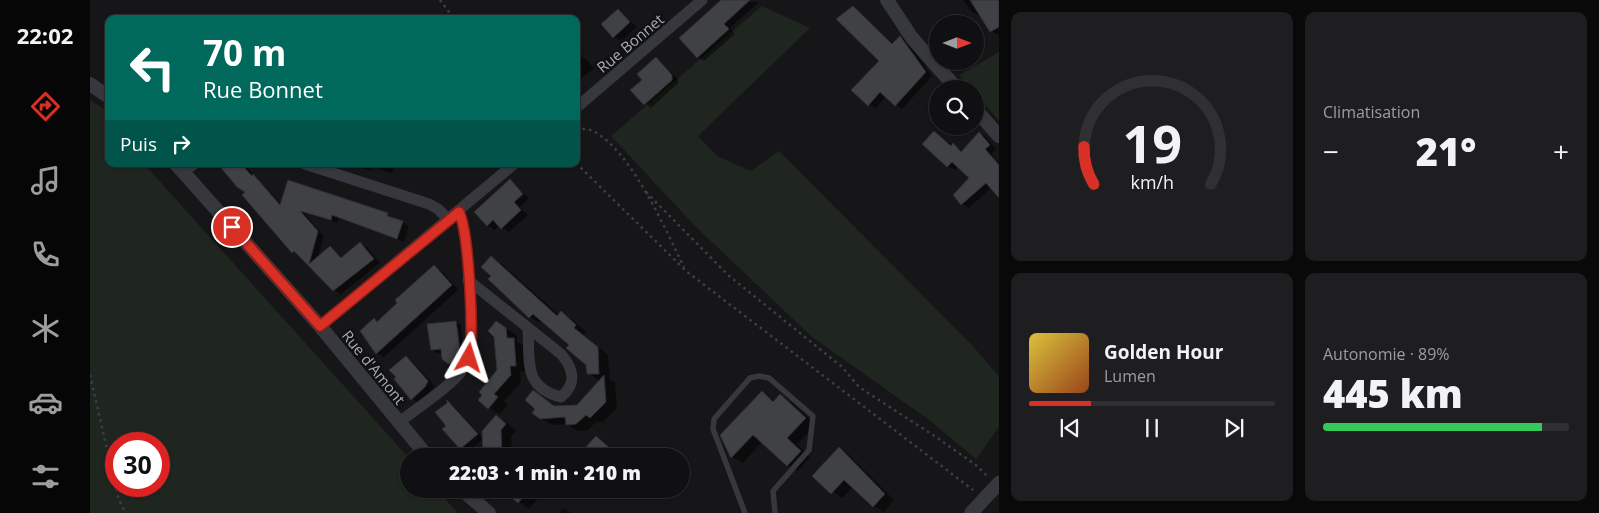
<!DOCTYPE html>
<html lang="fr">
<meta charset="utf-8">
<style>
:root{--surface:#101012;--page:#1e1e20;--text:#f1f3f6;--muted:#9c9d9f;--line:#303032;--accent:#d93025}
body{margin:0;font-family:"Open Sans",sans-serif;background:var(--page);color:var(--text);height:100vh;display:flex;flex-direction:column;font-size:19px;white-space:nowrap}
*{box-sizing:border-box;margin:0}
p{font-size:16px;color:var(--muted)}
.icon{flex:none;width:28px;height:28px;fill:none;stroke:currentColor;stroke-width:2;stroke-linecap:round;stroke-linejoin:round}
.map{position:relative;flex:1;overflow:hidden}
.side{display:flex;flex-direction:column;gap:12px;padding:12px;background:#09090a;width:600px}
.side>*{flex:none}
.top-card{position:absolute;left:15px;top:15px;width:475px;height:152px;border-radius:10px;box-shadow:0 1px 4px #0004,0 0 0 1px var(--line);background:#00695c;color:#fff;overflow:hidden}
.needle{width:32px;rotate:90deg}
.buttons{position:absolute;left:839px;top:15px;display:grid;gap:10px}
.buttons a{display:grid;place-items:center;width:55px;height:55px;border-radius:50%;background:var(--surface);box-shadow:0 1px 4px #0004,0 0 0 1px var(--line);font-size:25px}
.speed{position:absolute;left:15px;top:432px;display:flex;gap:10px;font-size:25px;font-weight:700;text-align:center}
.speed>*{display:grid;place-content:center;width:65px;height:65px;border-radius:50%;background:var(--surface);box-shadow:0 1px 4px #0004,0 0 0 1px var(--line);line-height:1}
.speed .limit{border:8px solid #d22;background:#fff;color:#111}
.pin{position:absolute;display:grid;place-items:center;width:42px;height:42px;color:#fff;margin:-21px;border:2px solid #fff;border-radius:50%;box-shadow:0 1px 5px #0007}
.me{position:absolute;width:55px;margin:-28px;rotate:6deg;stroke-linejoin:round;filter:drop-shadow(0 0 4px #0008)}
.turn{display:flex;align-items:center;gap:18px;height:105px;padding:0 15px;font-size:22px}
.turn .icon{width:65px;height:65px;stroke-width:2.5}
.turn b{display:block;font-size:35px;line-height:42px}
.then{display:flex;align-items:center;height:48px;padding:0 15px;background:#0003;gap:10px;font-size:19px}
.big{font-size:38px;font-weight:800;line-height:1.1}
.side .card{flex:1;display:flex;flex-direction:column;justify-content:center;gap:8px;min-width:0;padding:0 18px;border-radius:10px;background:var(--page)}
.side .dial{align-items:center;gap:0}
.dial svg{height:130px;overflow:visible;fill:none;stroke:var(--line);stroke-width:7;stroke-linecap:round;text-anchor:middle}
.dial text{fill:var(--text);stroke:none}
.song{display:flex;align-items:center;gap:15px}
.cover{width:60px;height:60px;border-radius:8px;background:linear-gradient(135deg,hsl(50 70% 55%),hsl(20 70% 35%))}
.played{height:5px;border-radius:2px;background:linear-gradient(90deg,var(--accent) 25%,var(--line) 25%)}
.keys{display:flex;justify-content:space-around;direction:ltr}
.heat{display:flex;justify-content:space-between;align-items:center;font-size:28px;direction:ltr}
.charge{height:8px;border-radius:4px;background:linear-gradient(90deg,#34c759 89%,var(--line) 0)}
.side .tiles{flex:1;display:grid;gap:12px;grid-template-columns:repeat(2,1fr)}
.trip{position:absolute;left:310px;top:448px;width:290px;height:50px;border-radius:25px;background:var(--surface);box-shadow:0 1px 4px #0004,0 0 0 1px var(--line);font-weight:800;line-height:50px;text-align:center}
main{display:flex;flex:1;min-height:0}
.tabs{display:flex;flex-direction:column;width:90px;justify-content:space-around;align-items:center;background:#060607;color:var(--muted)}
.tabs .icon{width:35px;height:35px}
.tabs .on{color:var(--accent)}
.tabs b{font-size:22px;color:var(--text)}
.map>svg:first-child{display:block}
</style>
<main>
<nav class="tabs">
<b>22:02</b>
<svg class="icon on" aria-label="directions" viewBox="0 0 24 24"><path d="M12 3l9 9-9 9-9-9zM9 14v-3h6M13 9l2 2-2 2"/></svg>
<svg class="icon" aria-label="music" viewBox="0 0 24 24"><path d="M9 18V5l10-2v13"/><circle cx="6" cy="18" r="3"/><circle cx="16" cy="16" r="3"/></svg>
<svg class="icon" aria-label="phone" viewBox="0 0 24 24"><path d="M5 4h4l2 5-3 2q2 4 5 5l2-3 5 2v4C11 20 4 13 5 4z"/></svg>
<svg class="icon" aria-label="climate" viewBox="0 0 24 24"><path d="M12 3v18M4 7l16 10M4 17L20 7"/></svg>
<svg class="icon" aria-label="car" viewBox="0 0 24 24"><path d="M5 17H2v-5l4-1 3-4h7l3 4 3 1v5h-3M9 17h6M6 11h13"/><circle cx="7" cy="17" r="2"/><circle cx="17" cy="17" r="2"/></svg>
<svg class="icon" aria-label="filters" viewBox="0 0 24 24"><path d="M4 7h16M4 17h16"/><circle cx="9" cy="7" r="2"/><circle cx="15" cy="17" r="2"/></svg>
</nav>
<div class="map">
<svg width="909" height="513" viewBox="0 0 909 513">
<rect width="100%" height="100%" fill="#161618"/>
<!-- green -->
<g fill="#1e261f" fill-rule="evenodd">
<polygon points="672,6 720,28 608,136 627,156 661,171 689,151 880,343 909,376 909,427 886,459 838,419 722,337 605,226 521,136"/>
<polygon points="909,52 909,121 885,93 885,89 882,89 869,75"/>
<path d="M0 100 19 112V164H54L319 458V489H346L368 513H0ZM26 444H69V486H26Z"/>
</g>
<!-- shadow -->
<g fill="#0007">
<polygon points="633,0 669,2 640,28 645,34 614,61 608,57"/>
<polygon points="873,0 909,0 909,35 901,31 891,15 889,16 882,12"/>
<polygon points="763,7 804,44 810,37 817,41 842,76 812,109 796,96 786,108 779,104 790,61"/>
<polygon points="528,10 547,27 531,41 524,37"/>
<polygon points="486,51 505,68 487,81 486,81"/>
<polygon points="566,58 588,79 588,83 561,108 542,90 554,80"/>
<polygon points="845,133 873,152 889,133 896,137 906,149 901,154 909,163 909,196 902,187 879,208 872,204 881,178 868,166 865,170 858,166 834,144"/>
<polygon points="141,164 154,164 192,205 297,215 319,226 314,242 249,218 248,223 214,213 234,236 228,257 240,248 253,258 270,243 277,247 290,263 251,294 244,290 196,243 158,192 135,170"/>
<polygon points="254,164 305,164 302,173 283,167 282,171"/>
<polygon points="420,181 439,198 430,207 438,215 419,232 409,225 405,230 397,225"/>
<polygon points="401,258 412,264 469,315 471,313 482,319 496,332 494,335 518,355 520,380 525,382 527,408 512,423 507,421 498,430 488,431 477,424 462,425 450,418 443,392 466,407 487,406 510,381 498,373 498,365 481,345 453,321 451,323 440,317 403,276"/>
<polygon points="344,267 352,271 368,290 294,357 287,353 284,320 288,322"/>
<polygon points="366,322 371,325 374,363 365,366 359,363 352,352 347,353 342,350"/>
<polygon points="407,322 427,336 427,342 434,346 436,371 430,372 431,382 414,401 418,404 410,414 399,408 408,370"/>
<polygon points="316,358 323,362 345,386 329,403 322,399"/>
<polygon points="672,393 685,402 690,396 701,402 726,425 707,444 720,457 708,471 697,465 672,442 653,463 642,457 632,435"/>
<polygon points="357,401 364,406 393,438 406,417 417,423 426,431 421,437 423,456 395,456 393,439 378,452 371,448 346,412"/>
<polygon points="507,437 513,441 530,456 503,456 496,449"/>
<polygon points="749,448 758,454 804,500 794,512 784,506 763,487 752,498 723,476"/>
<polygon points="423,489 444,489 447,491 443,496 447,500 439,509 419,494"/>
<polygon points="473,508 481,513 469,513"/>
</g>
<!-- building -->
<g fill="#404145" stroke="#303034">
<polygon points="631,0 660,0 634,24 639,29 607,58 589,38"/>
<polygon points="880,0 909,0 909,27 900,32"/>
<polygon points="763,6 802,44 810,36 836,72 805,106 790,92 778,106 761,90 789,61 746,19"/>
<polygon points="528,9 540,22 523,38 511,24"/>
<polygon points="566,57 582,75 582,80 554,105 540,90 552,80 547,74"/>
<polygon points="844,131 861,146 863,143 871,152 889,132 900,145 895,149 909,165 909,198 896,183 871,205 863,195 879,178 862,162 857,167 832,144"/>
<polygon points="128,164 151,164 162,176 163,174 190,205 198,180 298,213 297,216 313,221 307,239 242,215 241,220 210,211 228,231 219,264 240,246 251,258 270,242 284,259 243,291 204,251 202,253 152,195 155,192 147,187"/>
<polygon points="420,179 433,194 424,202 431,210 411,229 403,220 397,226 384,212"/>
<polygon points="401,256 467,316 471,311 486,325 484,328 508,347 509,374 497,374 496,365 476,348 479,345 443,314 439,318 398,279 401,276 391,267"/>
<polygon points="344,265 362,285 286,354 270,331 284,318 287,322 307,303 305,300"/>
<polygon points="366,321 371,357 368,363 358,364 352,359 351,349 341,350 337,324"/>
<polygon points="406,321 416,328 417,338 424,338 426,366 420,366 421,375 404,394 408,397 398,409 388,400 392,395 389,392 407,370 404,337 398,331"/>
<polygon points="316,356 338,381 335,387 321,400 304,379 306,377 299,370"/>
<polygon points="514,375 516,402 500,418 496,415 486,424 476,425 475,417 450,419 442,413 445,409 435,400 443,390 464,406 487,405"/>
<polygon points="672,391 683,402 690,394 716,418 697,438 711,451 697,466 663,435 641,458 630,435"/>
<polygon points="357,400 388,434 370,449 352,429 356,426 345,412 357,403"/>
<polygon points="406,415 416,424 411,430 412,456 393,456 392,431"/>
<polygon points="506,436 529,456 501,456 494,449"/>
<polygon points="749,447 795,494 783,507 754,480 741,494 722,476"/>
<polygon points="411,489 440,489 428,503"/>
</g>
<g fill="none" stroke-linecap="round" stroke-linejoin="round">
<!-- path -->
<g stroke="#3d3f44" stroke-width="2.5" stroke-dasharray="2.5 4" stroke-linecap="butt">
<polyline points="350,0 364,19"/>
<path d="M486 128C492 129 500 129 505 132 543 154 575 229 594 267"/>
<polyline points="486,163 596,271 883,490"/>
<polyline points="556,192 638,275 752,367 769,387 846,437 887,466 897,476"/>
<polyline points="0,375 28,497 35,513"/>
</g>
<!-- service -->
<polyline stroke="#37383d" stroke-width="5.5" points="655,513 623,429 624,419 660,378 669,376 679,378 723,416 719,450 683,491 685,513"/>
<!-- minor -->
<g stroke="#37383d" stroke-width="11">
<polyline points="486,108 612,0"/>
<polyline points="215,164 339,204 348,209 359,220"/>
<polyline points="93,172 104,164"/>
<path d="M378 280 471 354C484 369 487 384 471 397 433 387 440 362 438 329"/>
<polyline points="230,326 424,164"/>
<path d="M308 423C326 409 365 384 375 366 378 361 380 354 381 348 384 327 377 229 369 212"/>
</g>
<!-- tertiary -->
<g stroke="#37383d" stroke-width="14">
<polyline points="797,0 822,38 867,89"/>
<polyline points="0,84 19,97"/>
<polyline points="885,109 909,136"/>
<polyline points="86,164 230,326 337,456"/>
<polyline points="371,489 399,513"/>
<polyline points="881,513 909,483"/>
</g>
</g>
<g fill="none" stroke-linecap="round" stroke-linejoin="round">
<!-- route casing -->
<g stroke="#8d1f18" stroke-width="12">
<path id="route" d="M142 227 230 326 369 212C379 233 384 333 379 358"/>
</g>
<!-- route -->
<use href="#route" stroke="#d93025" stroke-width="9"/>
</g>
<g text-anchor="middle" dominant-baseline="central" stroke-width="5" stroke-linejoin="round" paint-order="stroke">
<!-- street labels -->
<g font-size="15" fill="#a8adb8" stroke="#111113">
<text transform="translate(540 43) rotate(-40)">Rue Bonnet</text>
<text transform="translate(284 367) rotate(51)">Rue d'Amont</text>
</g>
</g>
</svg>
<div class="buttons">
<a><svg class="needle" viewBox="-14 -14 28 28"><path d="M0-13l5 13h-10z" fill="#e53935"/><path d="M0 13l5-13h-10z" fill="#9c9d9f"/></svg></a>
<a><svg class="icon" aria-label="search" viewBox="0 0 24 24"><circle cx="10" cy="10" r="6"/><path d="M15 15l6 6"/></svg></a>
</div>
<div class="speed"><div class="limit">30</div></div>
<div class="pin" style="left:142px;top:227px;background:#d93025"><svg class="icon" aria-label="arrive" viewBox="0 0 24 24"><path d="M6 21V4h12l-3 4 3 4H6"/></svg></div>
<svg class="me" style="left:379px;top:358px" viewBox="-20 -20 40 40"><path d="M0-17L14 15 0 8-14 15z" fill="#d93025" stroke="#fff" stroke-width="4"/></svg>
<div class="trip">22:03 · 1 min · 210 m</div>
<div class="top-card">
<div class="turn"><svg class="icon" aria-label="left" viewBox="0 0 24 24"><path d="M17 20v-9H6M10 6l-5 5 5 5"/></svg><div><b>70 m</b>Rue Bonnet</div></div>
<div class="then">Puis<svg class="icon" aria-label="right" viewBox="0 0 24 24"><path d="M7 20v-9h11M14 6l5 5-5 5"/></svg></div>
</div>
</div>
<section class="side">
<div class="tiles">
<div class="card dial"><svg viewBox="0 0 100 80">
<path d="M14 69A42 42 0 1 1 86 69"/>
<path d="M14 69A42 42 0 0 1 8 46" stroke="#d93025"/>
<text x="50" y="56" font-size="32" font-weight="700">19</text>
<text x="50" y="72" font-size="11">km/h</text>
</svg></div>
<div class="card"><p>Climatisation</p>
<div class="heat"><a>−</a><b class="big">21°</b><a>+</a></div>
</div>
<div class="card">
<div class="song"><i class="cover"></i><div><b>Golden Hour</b><p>Lumen</p></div></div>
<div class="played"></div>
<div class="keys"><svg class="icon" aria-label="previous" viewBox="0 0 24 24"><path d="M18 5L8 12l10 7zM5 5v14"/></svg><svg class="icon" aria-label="pause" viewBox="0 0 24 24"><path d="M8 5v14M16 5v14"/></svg><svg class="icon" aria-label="next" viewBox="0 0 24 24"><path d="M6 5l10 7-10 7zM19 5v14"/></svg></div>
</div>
<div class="card"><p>Autonomie · 89%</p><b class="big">445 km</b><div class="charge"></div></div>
</div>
</section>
</main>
